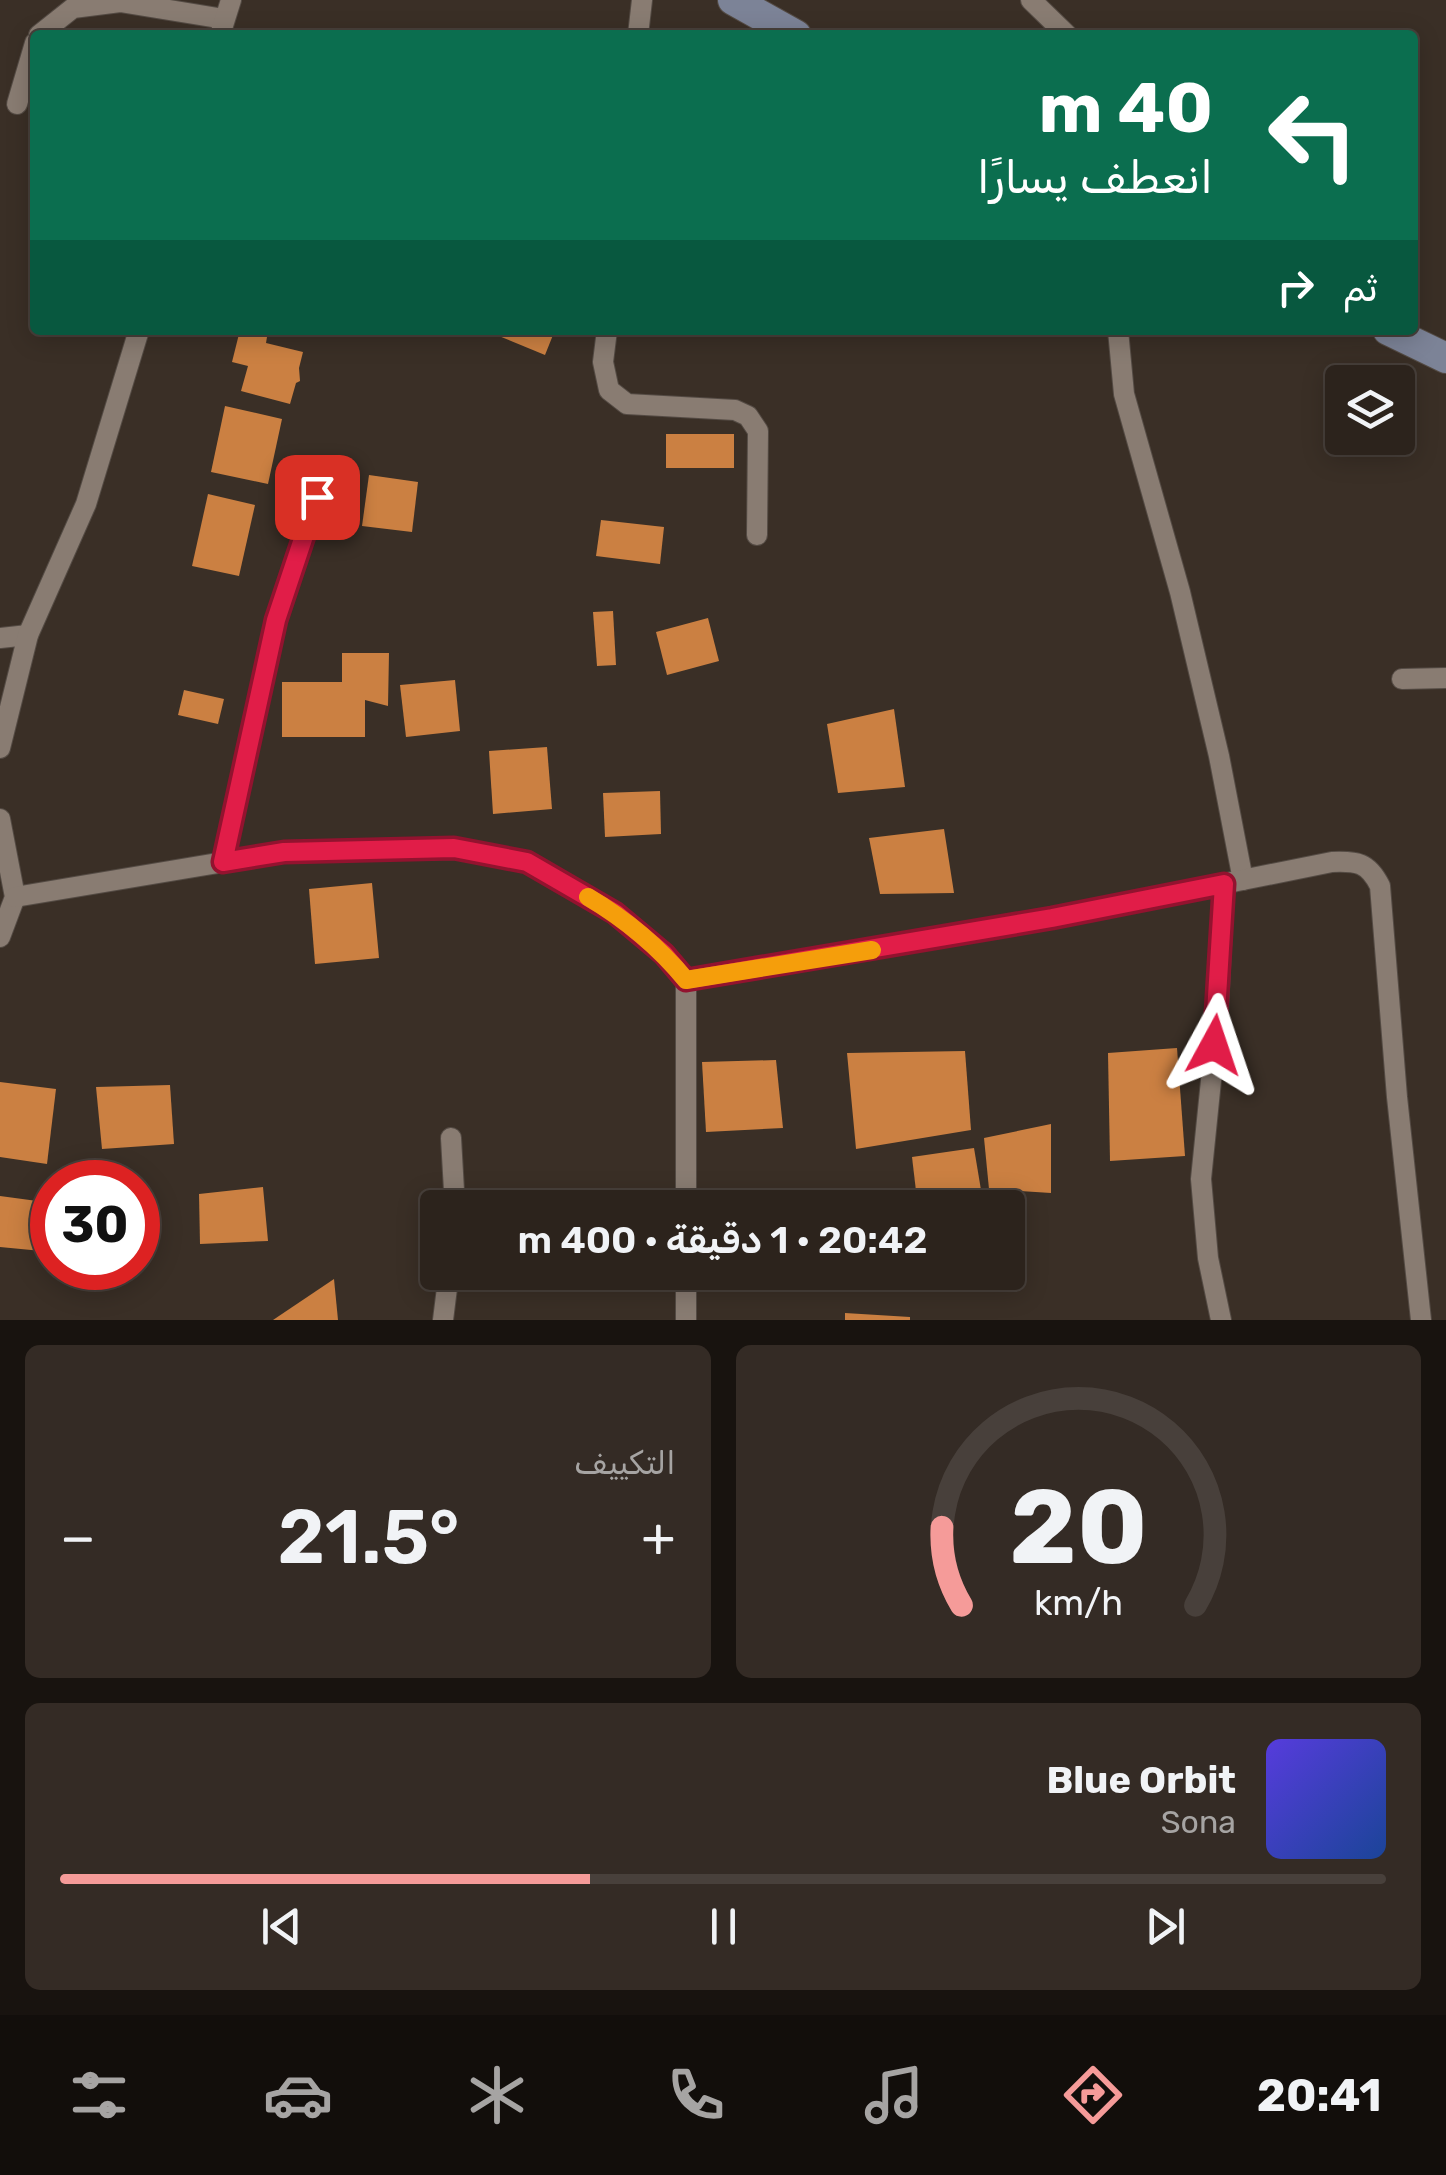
<!DOCTYPE html>
<html lang="ar">
<meta charset="utf-8">
<style>
:root{--surface:#2c231c;--page:#342b25;--text:#f1f3f6;--muted:#a6a4a3;--line:#48403b;--accent:#f59b99}
body{margin:0;font-family:Rubik,Vazirmatn,sans-serif;background:var(--page);color:var(--text);direction:rtl;height:100vh;display:flex;flex-direction:column;font-size:38px;white-space:nowrap}
*{box-sizing:border-box;margin:0}
p{font-size:32px;color:var(--muted)}
.icon{flex:none;width:55px;height:55px;fill:none;stroke:currentColor;stroke-width:2;stroke-linecap:round;stroke-linejoin:round}
.map{position:relative;height:1320px;overflow:hidden;direction:ltr}
.panel{display:flex;flex-direction:column;gap:25px;padding:25px;background:#18130f;flex:1}
.panel>*{flex:none}
.banner{position:absolute;left:30px;top:30px;width:1388px;height:305px;border-radius:10px;box-shadow:0 5px 25px #0003,0 0 0 2px var(--line);direction:rtl;background:#0b6e4f;color:#fff;overflow:hidden}
.controls{position:absolute;left:1325px;top:365px;display:grid;gap:20px}
.controls a{display:grid;place-items:center;width:90px;height:90px;border-radius:10px;background:var(--surface);box-shadow:0 5px 25px #0003,0 0 0 2px var(--line);font-size:50px}
.speed{position:absolute;left:30px;top:1160px;display:flex;gap:20px;font-size:50px;font-weight:700;text-align:center}
.speed>*{display:grid;place-content:center;width:130px;height:130px;border-radius:50%;background:var(--surface);box-shadow:0 5px 25px #0003,0 0 0 2px var(--line);line-height:1}
.speed .limit{border:15px solid #d22;background:#fff;color:#111}
.pin{position:absolute;display:grid;place-items:center;width:85px;height:85px;color:#fff;margin:-42px;border-radius:20px;box-shadow:0 5px 15px #0006}
.me{position:absolute;width:110px;margin:-55px;rotate:5deg;stroke-linejoin:round;filter:drop-shadow(0 0 8px #0008)}
.turn{display:flex;align-items:center;gap:35px;height:210px;padding:0 40px;font-size:45px}
.turn .icon{width:130px;height:130px;stroke-width:2.5}
.turn b{display:block;font-size:70px;line-height:85px}
.then{display:flex;align-items:center;height:95px;padding:0 40px;background:#0003;gap:20px;font-size:38px}
.big{font-size:75px;font-weight:600;line-height:1.1}
.panel .widget{flex:1;display:flex;flex-direction:column;justify-content:center;gap:15px;min-width:0;padding:0 35px;border-radius:15px;background:var(--page)}
.panel .dial{align-items:center;gap:0}
.dial svg{height:260px;overflow:visible;fill:none;stroke:var(--line);stroke-width:7;stroke-linecap:round;text-anchor:middle}
.dial text{fill:var(--text);stroke:none}
.song{display:flex;align-items:center;gap:30px}
.cover{width:120px;height:120px;border-radius:15px;background:linear-gradient(135deg,hsl(250 70% 55%),hsl(220 70% 35%))}
.played{height:10px;border-radius:5px;background:linear-gradient(90deg,var(--accent) 40%,var(--line) 40%)}
.keys{display:flex;justify-content:space-around;direction:ltr}
.heat{display:flex;justify-content:space-between;align-items:center;font-size:55px;direction:ltr}
.panel .tiles{flex:1;display:grid;gap:25px;grid-template-columns:1fr 1fr}
.widget:last-child{grid-column:span 2}
.trip{position:absolute;left:420px;top:1190px;width:605px;height:100px;border-radius:10px;background:var(--surface);box-shadow:0 5px 25px #0003,0 0 0 2px var(--line);font-weight:600;line-height:100px;text-align:center;direction:rtl}
.dock{display:flex;height:160px;justify-content:space-around;align-items:center;background:#120e0b;color:var(--muted)}
.dock .icon{width:70px;height:70px}
.dock .on{color:var(--accent)}
.dock b{font-size:45px;color:var(--text)}
.map>svg:first-child{display:block}
</style>
<div class="map">
<svg width="1446" height="1320" viewBox="0 0 1446 1320">
<rect width="100%" height="100%" fill="#3a2f26"/>
<!-- building -->
<g fill="#cb8042">
<polygon points="240,330 267,337 266,343 303,352 299,368 300,381 296,383 290,404 241,391 248,366 232,362"/>
<polygon points="496,330 555,330 545,355 494,334"/>
<polygon points="225,406 282,419 268,484 211,472"/>
<rect x="666" y="434" width="68" height="34"/>
<polygon points="369,475 418,482 412,532 362,526"/>
<polygon points="208,494 255,505 239,576 192,566"/>
<polygon points="601,520 664,527 660,564 596,556"/>
<polygon points="613,611 616,665 597,666 593,612"/>
<polygon points="708,618 719,661 667,675 656,632"/>
<polygon points="342,653 389,653 388,706 365,700 365,737 282,737 282,682 342,682"/>
<polygon points="455,680 460,731 406,737 400,685"/>
<polygon points="184,690 224,699 218,724 178,715"/>
<polygon points="894,709 905,787 838,793 827,724"/>
<polygon points="547,747 552,809 493,814 489,751"/>
<polygon points="660,791 661,834 605,837 603,793"/>
<polygon points="944,829 954,893 880,894 869,838"/>
<polygon points="372,883 379,958 315,964 309,889"/>
<polygon points="1177,1048 1185,1156 1110,1161 1108,1053"/>
<polygon points="965,1051 971,1130 856,1149 847,1053"/>
<polygon points="776,1060 783,1128 706,1132 702,1062"/>
<polygon points="0,1082 56,1089 47,1164 0,1157"/>
<polygon points="170,1085 174,1144 102,1149 96,1087"/>
<polygon points="1051,1124 1051,1193 989,1189 984,1138"/>
<polygon points="974,1148 984,1208 918,1208 912,1157"/>
<polygon points="263,1187 268,1241 200,1244 199,1194"/>
<polygon points="0,1196 52,1203 52,1252 0,1247"/>
<polygon points="334,1279 338,1320 273,1320"/>
<polygon points="845,1313 910,1317 910,1320 845,1320"/>
</g>
<g fill="none" stroke-linecap="round" stroke-linejoin="round">
<!-- minor casing -->
<g stroke="#544b44" stroke-width="22">
<g id="minor">
<polyline points="1031,0 1067,35"/>
<polyline points="39,35 73,8 120,2 224,19"/>
<polyline points="220,35 231,0"/>
<polyline points="638,35 642,0"/>
<polyline points="17,104 35,43"/>
<polyline points="607,330 603,362 609,390 627,404 735,410 748,416 758,431 757,535"/>
<polyline points="1118,330 1124,394 1180,592 1219,756 1243,880"/>
<polyline points="0,638 28,635"/>
<polyline points="1402,679 1446,678"/>
<polyline points="0,748 28,635 86,504 139,330"/>
<polyline points="0,819 15,897 0,937"/>
<polyline points="223,862 276,620 317,497"/>
<polyline points="15,897 284,852 454,849 527,862 615,913 665,954 686,980 686,1208"/>
<path d="M686 980 1088 911 1332 862C1357 861 1368 862 1380 886L1397 1097 1421 1320"/>
<polyline points="451,1138 455,1208"/>
<polyline points="686,1272 686,1320"/>
<polyline points="443,1320 449,1272"/>
<polyline points="1221,1320 1208,1258 1201,1179 1218,1012 1224,884"/>
</g>
</g>
<!-- secondary casing -->
<g stroke="#544b44" stroke-width="32">
<g id="secondary">
<polyline points="733,0 796,35"/>
<polyline points="1388,330 1446,358"/>
</g>
</g>
<!-- minor -->
<use href="#minor" stroke="#897c72" stroke-width="20"/>
<!-- secondary -->
<use href="#secondary" stroke="#7c8397" stroke-width="30"/>
</g>
<g fill="none" stroke-linecap="round" stroke-linejoin="round">
<!-- route casing -->
<g stroke="#92132f" stroke-width="25">
<polyline id="route" points="317,497 276,620 223,862 284,852 454,848 527,862 615,913 664,954 686,980 1052,918 1224,884 1214,1045"/>
</g>
<!-- route -->
<use href="#route" stroke="#e11d48" stroke-width="18"/>
<!-- slow -->
<path stroke="#f59e0b" stroke-width="18" d="M588 897C625 919 658 946 686 980L872 950"/>
</g>
</svg>
<div class="controls">
<a><svg class="icon" aria-label="layers" viewBox="0 0 24 24"><path d="M12 4l9 5-9 5-9-5zM3 14l9 5 9-5"/></svg></a>
</div>
<div class="speed"><div class="limit">30</div></div>
<div class="pin" style="left:317px;top:497px;background:#d93025"><svg class="icon" aria-label="arrive" viewBox="0 0 24 24"><path d="M6 21V4h12l-3 4 3 4H6"/></svg></div>
<svg class="me" style="left:1214px;top:1045px" viewBox="-20 -20 40 40"><path d="M0-17L14 15 0 8-14 15z" fill="#e11d48" stroke="#fff" stroke-width="4"/></svg>
<div class="trip">20:42 · 1 دقيقة · 400 m</div>
<div class="banner">
<div class="turn"><svg class="icon" aria-label="left" viewBox="0 0 24 24"><path d="M17 20v-9H6M10 6l-5 5 5 5"/></svg><div><b>40 m</b>انعطف يسارًا</div></div>
<div class="then">ثم<svg class="icon" aria-label="right" viewBox="0 0 24 24"><path d="M7 20v-9h11M14 6l5 5-5 5"/></svg></div>
</div>
</div>
<section class="panel">
<div class="tiles">
<div class="widget dial"><svg viewBox="0 0 100 80">
<path d="M14 69A42 42 0 1 1 86 69"/>
<path d="M14 69A42 42 0 0 1 8 45" stroke="#f59b99"/>
<text x="50" y="56" font-size="32" font-weight="700">20</text>
<text x="50" y="72" font-size="11">km/h</text>
</svg></div>
<div class="widget"><p>التكييف</p>
<div class="heat"><a>−</a><b class="big">21.5°</b><a>+</a></div>
</div>
<div class="widget">
<div class="song"><i class="cover"></i><div><b>Blue Orbit</b><p>Sona</p></div></div>
<div class="played"></div>
<div class="keys"><svg class="icon" aria-label="previous" viewBox="0 0 24 24"><path d="M18 5L8 12l10 7zM5 5v14"/></svg><svg class="icon" aria-label="pause" viewBox="0 0 24 24"><path d="M8 5v14M16 5v14"/></svg><svg class="icon" aria-label="next" viewBox="0 0 24 24"><path d="M6 5l10 7-10 7zM19 5v14"/></svg></div>
</div>
</div>
</section>
<nav class="dock">
<b>20:41</b>
<svg class="icon on" aria-label="directions" viewBox="0 0 24 24"><path d="M12 3l9 9-9 9-9-9zM9 14v-3h6M13 9l2 2-2 2"/></svg>
<svg class="icon" aria-label="music" viewBox="0 0 24 24"><path d="M9 18V5l10-2v13"/><circle cx="6" cy="18" r="3"/><circle cx="16" cy="16" r="3"/></svg>
<svg class="icon" aria-label="phone" viewBox="0 0 24 24"><path d="M5 4h4l2 5-3 2q2 4 5 5l2-3 5 2v4C11 20 4 13 5 4z"/></svg>
<svg class="icon" aria-label="climate" viewBox="0 0 24 24"><path d="M12 3v18M4 7l16 10M4 17L20 7"/></svg>
<svg class="icon" aria-label="car" viewBox="0 0 24 24"><path d="M5 17H2v-5l4-1 3-4h7l3 4 3 1v5h-3M9 17h6M6 11h13"/><circle cx="7" cy="17" r="2"/><circle cx="17" cy="17" r="2"/></svg>
<svg class="icon" aria-label="filters" viewBox="0 0 24 24"><path d="M4 7h16M4 17h16"/><circle cx="9" cy="7" r="2"/><circle cx="15" cy="17" r="2"/></svg>
</nav>
